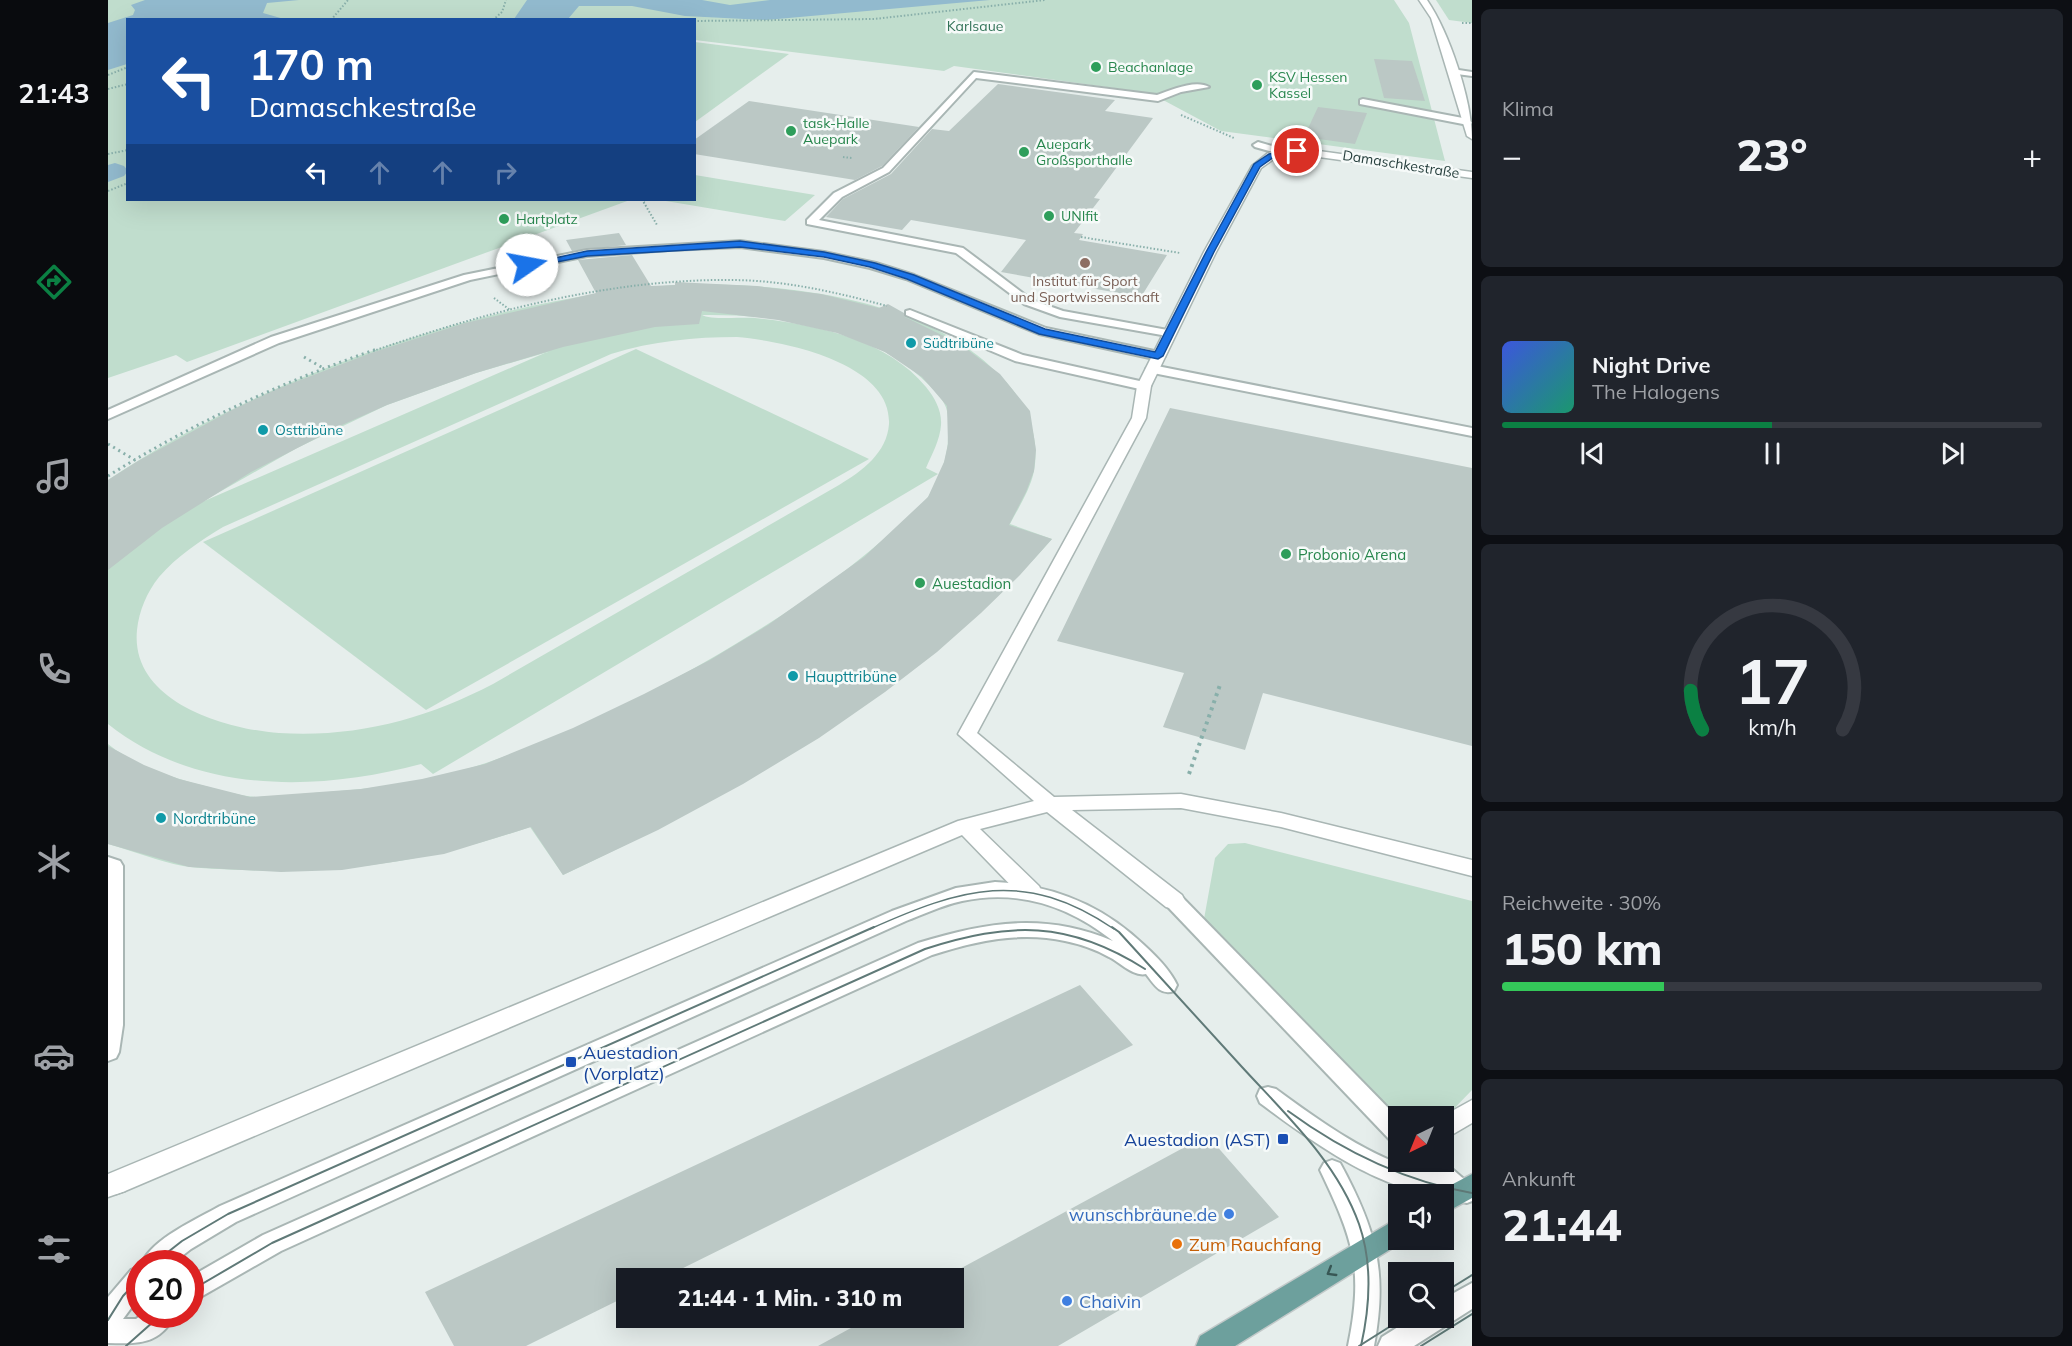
<!DOCTYPE html>
<html lang="de">
<meta charset="utf-8">
<style>
:root{--surface:#171b24;--page:#20242c;--text:#f1f3f6;--muted:#9ea1a6;--line:#363941;--accent:#0b8043}
body{margin:0;font-family:Mulish,sans-serif;background:var(--page);color:var(--text);height:100vh;display:flex;flex-direction:column;font-size:22px;white-space:nowrap}
*{box-sizing:border-box;margin:0}
p{font-size:20px;color:var(--muted)}
.icon{flex:none;width:33px;height:33px;fill:none;stroke:currentColor;stroke-width:2;stroke-linecap:round;stroke-linejoin:round}
.map{position:relative;flex:1;overflow:hidden}
.drawer{display:flex;flex-direction:column;gap:9px;padding:9px;background:#0d0f14;width:600px}
.drawer>*{flex:none}
.top-card{position:absolute;left:18px;top:18px;width:570px;height:183px;border-radius:0px;box-shadow:0 6px 24px #0002;background:#1a4fa0;color:#fff;overflow:hidden}
.needle{width:39px;rotate:223deg}
.fabs{position:absolute;left:1280px;top:1106px;display:grid;gap:12px}
.fabs a{display:grid;place-items:center;width:66px;height:66px;border-radius:0px;background:var(--surface);box-shadow:0 6px 24px #0002;font-size:30px}
.speed{position:absolute;left:18px;top:1250px;display:flex;gap:12px;font-size:30px;font-weight:700;text-align:center}
.speed>*{display:grid;place-content:center;width:78px;height:78px;border-radius:50%;background:var(--surface);box-shadow:0 6px 24px #0002;line-height:1}
.speed .limit{border:9px solid #d22;background:#fff;color:#111}
.pin{position:absolute;display:grid;place-items:center;width:51px;height:51px;color:#fff;margin:-26px;border:3px solid #fff;border-radius:50%;box-shadow:0 2px 6px #0007}
.me{position:absolute;width:66px;margin:-33px;rotate:78deg;stroke-linejoin:round;filter:drop-shadow(0 0 4px #0008)}
.turn{display:flex;align-items:center;gap:21px;height:126px;padding:0 24px;font-size:27px}
.turn .icon{width:78px;height:78px;stroke-width:2.5}
.turn b{display:block;font-size:42px;line-height:51px}
.lanes{display:flex;align-items:center;height:57px;padding:0 24px;background:#0003;justify-content:center;gap:30px;direction:ltr}
.lanes .off{opacity:.35}
.big{font-size:45px;font-weight:800;line-height:1.1}
.drawer .card{flex:1;display:flex;flex-direction:column;justify-content:center;gap:9px;min-width:0;padding:0 21px;border-radius:9px;background:var(--page)}
.drawer .dial{align-items:center;gap:0}
.dial svg{height:156px;overflow:visible;fill:none;stroke:var(--line);stroke-width:7;stroke-linecap:round;text-anchor:middle}
.dial text{fill:var(--text);stroke:none}
.song{display:flex;align-items:center;gap:18px}
.cover{width:72px;height:72px;border-radius:9px;background:linear-gradient(135deg,hsl(230 70% 55%),hsl(160 70% 35%))}
.played{height:6px;border-radius:3px;background:linear-gradient(90deg,var(--accent) 50%,var(--line) 50%)}
.keys{display:flex;justify-content:space-around;direction:ltr}
.heat{display:flex;justify-content:space-between;align-items:center;font-size:33px;direction:ltr}
.charge{height:9px;border-radius:4px;background:linear-gradient(90deg,#34c759 30%,var(--line) 0)}
.trip{position:absolute;left:508px;top:1268px;width:348px;height:60px;border-radius:0px;background:var(--surface);box-shadow:0 6px 24px #0002;font-weight:800;line-height:60px;text-align:center}
main{display:flex;flex:1;min-height:0}
.tabs{display:flex;flex-direction:column;width:108px;justify-content:space-around;align-items:center;background:#090b0e;color:var(--muted)}
.tabs .icon{width:42px;height:42px}
.tabs .current{color:var(--accent)}
.tabs b{font-size:27px;color:var(--text)}
.map>svg:first-child{display:block}
</style>
<main>
<nav class="tabs">
<b>21:43</b>
<svg class="icon current" aria-label="directions" viewBox="0 0 24 24"><path d="M12 3l9 9-9 9-9-9zM9 14v-3h6M13 9l2 2-2 2"/></svg>
<svg class="icon" aria-label="music" viewBox="0 0 24 24"><path d="M9 18V5l10-2v13"/><circle cx="6" cy="18" r="3"/><circle cx="16" cy="16" r="3"/></svg>
<svg class="icon" aria-label="phone" viewBox="0 0 24 24"><path d="M5 4h4l2 5-3 2q2 4 5 5l2-3 5 2v4C11 20 4 13 5 4z"/></svg>
<svg class="icon" aria-label="climate" viewBox="0 0 24 24"><path d="M12 3v18M4 7l16 10M4 17L20 7"/></svg>
<svg class="icon" aria-label="car" viewBox="0 0 24 24"><path d="M5 17H2v-5l4-1 3-4h7l3 4 3 1v5h-3M9 17h6M6 11h13"/><circle cx="7" cy="17" r="2"/><circle cx="17" cy="17" r="2"/></svg>
<svg class="icon" aria-label="filters" viewBox="0 0 24 24"><path d="M4 7h16M4 17h16"/><circle cx="9" cy="7" r="2"/><circle cx="15" cy="17" r="2"/></svg>
</nav>
<div class="map">
<svg width="1364" height="1346" viewBox="0 0 1364 1346">
<rect width="100%" height="100%" fill="#e6eeec"/>
<!-- green -->
<g fill="#c0ddcd" fill-rule="evenodd">
<polygon points="0,0 1286,0 1301,23 1337,161 1113,131 1042,93 846,66 836,71 587,40 586,20 20,20 20,200 522,200 79,362 68,355 0,378"/>
<polygon points="1328,0 1364,0 1364,23 1341,20"/>
<polygon points="587,42 681,54 587,122"/>
<polygon points="587,175 707,195 677,221 552,200 586,200"/>
<path d="M582 284C686 284 826 299 899 383 920 407 932 438 926 471 922 490 911 507 902 524L944 539C809 693 638 788 455 875L422 827C325 860 237 875 134 870 115 869 94 869 75 866 50 861 25 851 0 844V744C26 765 61 777 93 785 112 790 131 796 150 797 173 797 197 793 220 792 273 788 328 780 378 763 484 727 599 666 692 603 724 582 754 558 783 533 796 522 811 510 820 497 832 481 840 456 840 437 840 429 841 419 839 411 837 401 828 392 821 385 765 327 670 314 594 315 601 320 634 317 647 318 706 324 779 339 818 387 827 398 834 411 833 425 832 440 824 454 818 468L830 474 325 774 313 764C208 792 88 794 0 724V480C157 374 393 294 582 284ZM629 337C674 341 784 362 781 424 779 453 754 471 731 485L385 684C318 719 247 738 171 733 116 729 22 701 29 630 31 611 39 592 51 577 69 556 92 541 115 527L503 354C545 341 586 337 629 337ZM440 352H439L94 502 189 448 279 405 368 373Z"/>
<polygon points="528,349 761,459 318,710 95,542"/>
<polygon points="1137,843 1364,901 1364,1090 1335,1120 1335,1116 1290,1116 1290,1123 1096,919 1107,858 1120,844"/>
</g>
<!-- water -->
<g fill="#92bace">
<polygon points="37,0 191,0 159,3 155,13 176,19 20,20 19,64 0,70 0,23 25,15 27,10 23,5"/>
<polygon points="419,0 594,0 622,5 662,0 882,0 658,20 577,16 524,6 471,6 460,19 406,19"/>
</g>
<g fill="none" stroke-linecap="round" stroke-linejoin="round">
<!-- canal -->
<polygon fill="#92bace" fill-rule="evenodd" points="7,163 16,166 20,171 16,176 0,182 0,165"/>
</g>
<!-- building -->
<g fill="#bbc8c5">
<polygon points="1266,59 1304,61 1317,101 1276,98"/>
<polygon points="890,84 1007,100 997,111 1045,118 986,198 992,199 966,233 975,234 971,240 1059,255 1033,297 893,272 918,240 803,220 794,230 718,217 735,199 783,174 824,129 841,131"/>
<polygon points="641,101 811,127 774,166 747,180 586,154 586,140"/>
<polygon points="1210,107 1259,113 1247,144 1196,137"/>
<polygon points="511,233 518,245 464,251 458,240"/>
<polygon points="524,255 543,286 567,285 567,282 649,286 713,294 771,308 780,304 796,313 797,317 852,344 892,374 922,411 928,450 926,471 918,492 901,525 944,539 912,575 873,613 829,652 777,692 711,738 635,784 550,830 455,875 423,827 336,854 234,870 173,872 81,867 0,844 0,746 36,765 71,779 142,797 253,789 314,779 377,764 465,728 536,694 602,660 660,625 756,557 820,497 836,462 840,444 839,406 814,377 777,352 729,333 670,320 594,311 591,324 547,327 455,347 368,373 279,405 234,425 143,472 54,528 0,570 0,480 30,461 122,411 169,389 263,353 357,323 488,293 470,260"/>
<polygon points="1062,408 1364,468 1364,746 1155,693 1137,750 1055,727 1076,673 949,641"/>
<polygon points="972,985 1025,1045 555,1278 519,1278 519,1296 418,1346 346,1346 317,1292"/>
<polygon points="1099,1135 1171,1217 950,1346 710,1346 763,1317 846,1317 846,1278 835,1278"/>
</g>
<g fill="none" stroke-linecap="round" stroke-linejoin="round">
<!-- service casing -->
<g stroke="#a9b6b4" stroke-width="4">
<g id="service">
<polygon points="1344,69 1364,72 1364,76 1341,73 1341,69"/>
<path d="M866 72 1049 95C1063 90 1088 79 1101 87L1073 92 1050 101 868 78 781 172 734 197 711 220 855 248 924 300 955 311 1065 331V337L952 317 916 304 848 253 699 224V220L726 193 775 168Z"/>
<polygon points="1255,99 1360,119 1364,123 1360,125 1252,104 1252,100"/>
<polygon points="1150,142 1178,150 1180,152 1175,155 1147,147 1145,145"/>
<polygon points="632,241 716,252 768,263 806,275 938,328 1051,352 1057,356 1051,360 931,334 798,279 762,268 716,258 632,247 561,250 479,256 362,280 171,343 0,419 0,410 163,337 356,275 479,250"/>
<polygon points="802,310 915,355 1036,382 1042,386 1036,390 907,361 798,315 798,311"/>
<polygon points="1044,365 1364,428 1364,436 1040,372 1038,369"/>
<polygon points="0,857 12,861 15,866 15,1025 11,1052 8,1058 0,1061"/>
<path d="M887 882C945 885 995 905 1037 946 1049 957 1062 970 1069 985L1066 991C1052 996 1046 984 1038 974 1025 977 1012 962 1001 957 987 949 972 944 957 941 913 931 867 941 824 955L173 1251 82 1303V1277L155 1235 810 943C878 922 937 912 1005 941 961 906 910 889 854 901 835 905 816 914 798 921L128 1222 83 1249 65 1263H34C44 1239 89 1219 112 1206L784 911 848 888Z"/>
<polygon points="1066,894 1073,896 1290,1118 1290,1143 1282,1140 1059,906 1056,901 1059,896"/>
<path d="M1160 1087 1168 1089C1213 1122 1261 1157 1315 1172L1307 1161H1335L1358 1181 1364 1183V1201L1359 1203 1335 1198V1194C1275 1194 1199 1138 1152 1103L1149 1096 1152 1089Z"/>
<path d="M1224 1160 1232 1163C1268 1229 1280 1271 1266 1346H1240C1256 1268 1245 1239 1212 1170L1216 1163Z"/>
<path d="M32 1267V1296L15 1319H28L35 1314H67C53 1345 29 1344 0 1343V1297L23 1270Z"/>
<polygon points="1364,1283 1364,1309 1306,1346 1270,1346 1274,1337 1306,1317 1335,1317 1335,1299"/>
</g>
</g>
<!-- pedestrian casing -->
<g stroke="#a9b6b4" stroke-width="3">
<g id="pedestrian">
<polygon points="1036,382 1043,386 1038,418 869,733 946,797 1073,794 1173,813 1364,860 1364,876 1173,827 1073,808 964,810 1074,895 1077,901 1074,907 1066,909 1058,907 939,812 872,829 931,886 934,892 931,898 923,900 915,898 854,835 17,1191 8,1194 0,1191 0,1174 850,821 926,801 850,734 1024,418 1029,386"/>
<polygon points="1364,1100 1364,1123 1335,1140 1335,1116"/>
</g>
</g>
<!-- minor casing -->
<g stroke="#a9b6b4" stroke-width="3">
<g id="minor">
<path d="M1311 0H1319C1341 32 1364 100 1364 139L1359 136 1323 18Z"/>
<polygon points="1189,148 1364,172 1364,178 1189,154 1167,158 1153,168 1108,252 1043,386 1041,389 1031,389 1029,386 1096,252 1144,166 1160,153"/>
<polygon points="8,1172 17,1175 21,1183 17,1191 0,1197 0,1175"/>
</g>
</g>
<!-- primary casing -->
<g stroke="#c2c9c9" stroke-width="3">
<g id="primary">
<polygon points="1364,1174 1364,1198 1335,1214 1335,1194 1326,1194"/>
<polygon points="1290,1218 1290,1239 1299,1239 1127,1346 1088,1346 1092,1336"/>
</g>
</g>
<!-- path-far2 -->
<g stroke="#88afaa" stroke-width="2" stroke-dasharray="1.5 2" stroke-linecap="butt">
<polyline points="223,20 240,0"/>
<polyline points="385,20 394,12 398,0"/>
<polyline points="586,21 766,19 937,0"/>
<polyline points="1354,23 1364,23"/>
<polyline points="0,75 20,67"/>
<polyline points="0,89 20,84"/>
<polyline points="1073,115 1126,138"/>
<polyline points="0,154 20,150"/>
<polyline points="735,157 744,158"/>
<polyline points="0,191 20,183"/>
<polyline points="537,200 535,201 549,225"/>
<polyline points="973,237 1072,253"/>
<polyline points="386,298 402,310"/>
<path d="M265 351C378 312 501 279 622 280 675 280 728 292 779 306"/>
</g>
<!-- path-far1 -->
<g stroke="#88afaa" stroke-width="3" stroke-dasharray="2 4" stroke-linecap="butt">
<polyline points="196,357 215,368"/>
<polyline points="0,444 27,460"/>
<path d="M0 476C85 423 174 382 269 349"/>
</g>
<!-- path -->
<polyline stroke="#88afaa" stroke-width="4" stroke-dasharray="3 4.5" stroke-linecap="butt" points="1081,774 1113,682"/>
<!-- service -->
<use href="#service" fill="#fff" fill-rule="evenodd"/>
<!-- pedestrian -->
<use href="#pedestrian" fill="#fff" fill-rule="evenodd"/>
<!-- minor -->
<use href="#minor" fill="#fff" fill-rule="evenodd"/>
<!-- primary -->
<use href="#primary" fill="#6da09d" fill-rule="evenodd"/>
<!-- tram-far1 -->
<path stroke="#607a78" stroke-width="1.5" d="M762 929C854 888 916 868 1006 929"/>
<!-- tram -->
<g stroke="#607a78" stroke-width="2">
<path d="M1004 927 1011 932C1052 977 1093 1022 1134 1067 1178 1115 1229 1162 1251 1224 1265 1264 1262 1306 1253 1346"/>
<path d="M1180 1111C1236 1152 1295 1181 1364 1193"/>
<polyline points="46,1263 74,1241 120,1214 766,927"/>
<path d="M82 1291 164 1243 817 949C902 922 960 920 1037 969"/>
<polyline points="1335,1293 1364,1275"/>
<polyline points="0,1320 15,1296 32,1278"/>
<polyline points="18,1346 54,1314"/>
<polyline points="1251,1346 1297,1317"/>
<polyline points="1313,1346 1364,1314"/>
</g>
</g>
<!-- one-way arrows -->
<defs><path id="oneway-chevron" d="M-2-3.5L2.5 0L-2 3.5" fill="none" stroke-width="1.6" stroke-linecap="round" stroke-linejoin="round" transform="scale(1.5)"/></defs>
<use stroke="#385755" href="#oneway-chevron" transform="translate(1223 1272) rotate(149)"/>
<!-- route -->
<polygon fill="#1a73e8" stroke="#114b97" stroke-width="1.5" points="1189,149 1193,151 1192,153 1166,157 1152,167 1106,252 1055,356 1050,359 931,334 799,279 762,267 716,257 632,247 479,256 419,268 415,265 479,251 632,241 716,252 767,263 806,275 937,329 1047,352 1098,252 1146,164 1161,154"/>
<!-- markers -->
<g fill="#2e9e5b" stroke="#f6faf9" stroke-width="2">
<circle cx="988" cy="67" r="6"/>
<circle cx="1149" cy="85" r="6"/>
<circle cx="683" cy="131" r="6"/>
<circle cx="916" cy="152" r="6"/>
<circle cx="941" cy="216" r="6"/>
<circle cx="396" cy="219" r="6"/>
<circle cx="1178" cy="554" r="6"/>
<circle cx="812" cy="583" r="6"/>
</g>
<circle fill="#8d6e63" stroke="#f6faf9" stroke-width="2" cx="977" cy="263" r="6"/>
<g fill="#0f9aa8" stroke="#f6faf9" stroke-width="2">
<circle cx="803" cy="343" r="6"/>
<circle cx="155" cy="430" r="6"/>
<circle cx="685" cy="676" r="6"/>
<circle cx="53" cy="818" r="6"/>
</g>
<g fill="#1a4fb4" stroke="#f6faf9" stroke-width="2">
<rect x="457" y="1056" width="12" height="12" rx="3"/>
<rect x="1169" y="1133" width="12" height="12" rx="3"/>
</g>
<g fill="#3f7fe0" stroke="#f6faf9" stroke-width="2">
<circle cx="1121" cy="1214" r="6"/>
<circle cx="959" cy="1301" r="6"/>
</g>
<circle fill="#e8710a" stroke="#f6faf9" stroke-width="2" cx="1069" cy="1244" r="6"/>
<g text-anchor="middle" dominant-baseline="central" stroke-width="5" stroke-linejoin="round" paint-order="stroke">
<!-- far-park labels -->
<g font-size="14" fill="#327358" stroke="#f6faf9">
<text x="867" y="26">Karlsaue</text>
</g>
<!-- far-leisure labels -->
<g font-size="14" fill="#27864d" stroke="#f6faf9" text-anchor="start">
<text x="1000" y="67">Beachanlage</text>
<text x="1161" y="77">KSV Hessen<tspan x="1161" dy="16">Kassel</tspan></text>
<text x="695" y="123">task-Halle<tspan x="695" dy="16">Auepark</tspan></text>
<text x="928" y="144">Auepark<tspan x="928" dy="16">Großsporthalle</tspan></text>
<text x="953" y="216">UNIfit</text>
<text x="408" y="219">Hartplatz</text>
</g>
<!-- far-street labels -->
<g font-size="14" fill="#263f3d" stroke="#f6faf9">
<text transform="translate(1293 164) rotate(9)">Damaschkestraße</text>
</g>
<!-- far-education labels -->
<g font-size="14" fill="#785e54" stroke="#f6faf9">
<text x="977" y="281">Institut für Sport<tspan x="977" dy="16">und Sportwissenschaft</tspan></text>
</g>
<!-- far-culture labels -->
<g font-size="14" fill="#0d838f" stroke="#f6faf9" text-anchor="start">
<text x="815" y="343">Südtribüne</text>
<text x="167" y="430">Osttribüne</text>
</g>
<!-- leisure labels -->
<g font-size="15" fill="#27864d" stroke="#f6faf9" text-anchor="start">
<text x="1190" y="554">Probonio Arena</text>
<text x="824" y="583">Auestadion</text>
</g>
<!-- culture labels -->
<g font-size="15" fill="#0d838f" stroke="#f6faf9" text-anchor="start">
<text x="697" y="676">Haupttribüne</text>
<text x="65" y="818">Nordtribüne</text>
</g>
<!-- near-transit labels -->
<g font-size="18" fill="#164399" stroke="#f6faf9" text-anchor="start">
<text x="475" y="1052">Auestadion<tspan x="475" dy="21">(Vorplatz)</tspan></text>
<text x="1163" y="1139" text-anchor="end">Auestadion (AST)</text>
</g>
<!-- near-shop labels -->
<g font-size="18" fill="#366cbe" stroke="#f6faf9" text-anchor="end">
<text x="1109" y="1214">wunschbräune.de</text>
<text x="971" y="1301" text-anchor="start">Chaivin</text>
</g>
<!-- near-food labels -->
<g font-size="18" fill="#c56008" stroke="#f6faf9" text-anchor="start">
<text x="1081" y="1244">Zum Rauchfang</text>
</g>
</g>
</svg>
<div class="fabs">
<a><svg class="needle" viewBox="-14 -14 28 28"><path d="M0-13l5 13h-10z" fill="#e53935"/><path d="M0 13l5-13h-10z" fill="#9ea1a6"/></svg></a>
<a><svg class="icon" aria-label="sound" viewBox="0 0 24 24"><path d="M4 9h4l5-4v14l-5-4H4zM17 9q2 3 0 6"/></svg></a>
<a><svg class="icon" aria-label="search" viewBox="0 0 24 24"><circle cx="10" cy="10" r="6"/><path d="M15 15l6 6"/></svg></a>
</div>
<div class="speed"><div class="limit">20</div></div>
<div class="pin" style="left:1189px;top:151px;background:#d93025"><svg class="icon" aria-label="arrive" viewBox="0 0 24 24"><path d="M6 21V4h12l-3 4 3 4H6"/></svg></div>
<svg class="me" style="left:419px;top:265px" viewBox="-20 -20 40 40"><circle r="19" fill="#fff"/><path d="M0-13L10 11 0 6-10 11z" fill="#1a73e8"/></svg>
<div class="trip">21:44 · 1 Min. · 310 m</div>
<div class="top-card">
<div class="turn"><svg class="icon" aria-label="left" viewBox="0 0 24 24"><path d="M17 20v-9H6M10 6l-5 5 5 5"/></svg><div><b>170 m</b>Damaschkestraße</div></div>
<div class="lanes"><svg class="icon" aria-label="left" viewBox="0 0 24 24"><path d="M17 20v-9H6M10 6l-5 5 5 5"/></svg><svg class="icon off" aria-label="ahead" viewBox="0 0 24 24"><path d="M12 20V5M6 11l6-6 6 6"/></svg><svg class="icon off" aria-label="ahead" viewBox="0 0 24 24"><path d="M12 20V5M6 11l6-6 6 6"/></svg><svg class="icon off" aria-label="right" viewBox="0 0 24 24"><path d="M7 20v-9h11M14 6l5 5-5 5"/></svg></div>
</div>
</div>
<section class="drawer">
<div class="card"><p>Klima</p>
<div class="heat"><a>−</a><b class="big">23°</b><a>+</a></div>
</div>
<div class="card">
<div class="song"><i class="cover"></i><div><b>Night Drive</b><p>The Halogens</p></div></div>
<div class="played"></div>
<div class="keys"><svg class="icon" aria-label="previous" viewBox="0 0 24 24"><path d="M18 5L8 12l10 7zM5 5v14"/></svg><svg class="icon" aria-label="pause" viewBox="0 0 24 24"><path d="M8 5v14M16 5v14"/></svg><svg class="icon" aria-label="next" viewBox="0 0 24 24"><path d="M6 5l10 7-10 7zM19 5v14"/></svg></div>
</div>
<div class="card dial"><svg viewBox="0 0 100 80">
<path d="M14 69A42 42 0 1 1 86 69"/>
<path d="M14 69A42 42 0 0 1 8 49" stroke="#0b8043"/>
<text x="50" y="56" font-size="32" font-weight="700">17</text>
<text x="50" y="72" font-size="11">km/h</text>
</svg></div>
<div class="card"><p>Reichweite · 30%</p><b class="big">150 km</b><div class="charge"></div></div>
<div class="card"><p>Ankunft</p><b class="big">21:44</b></div>
</section>
</main>
